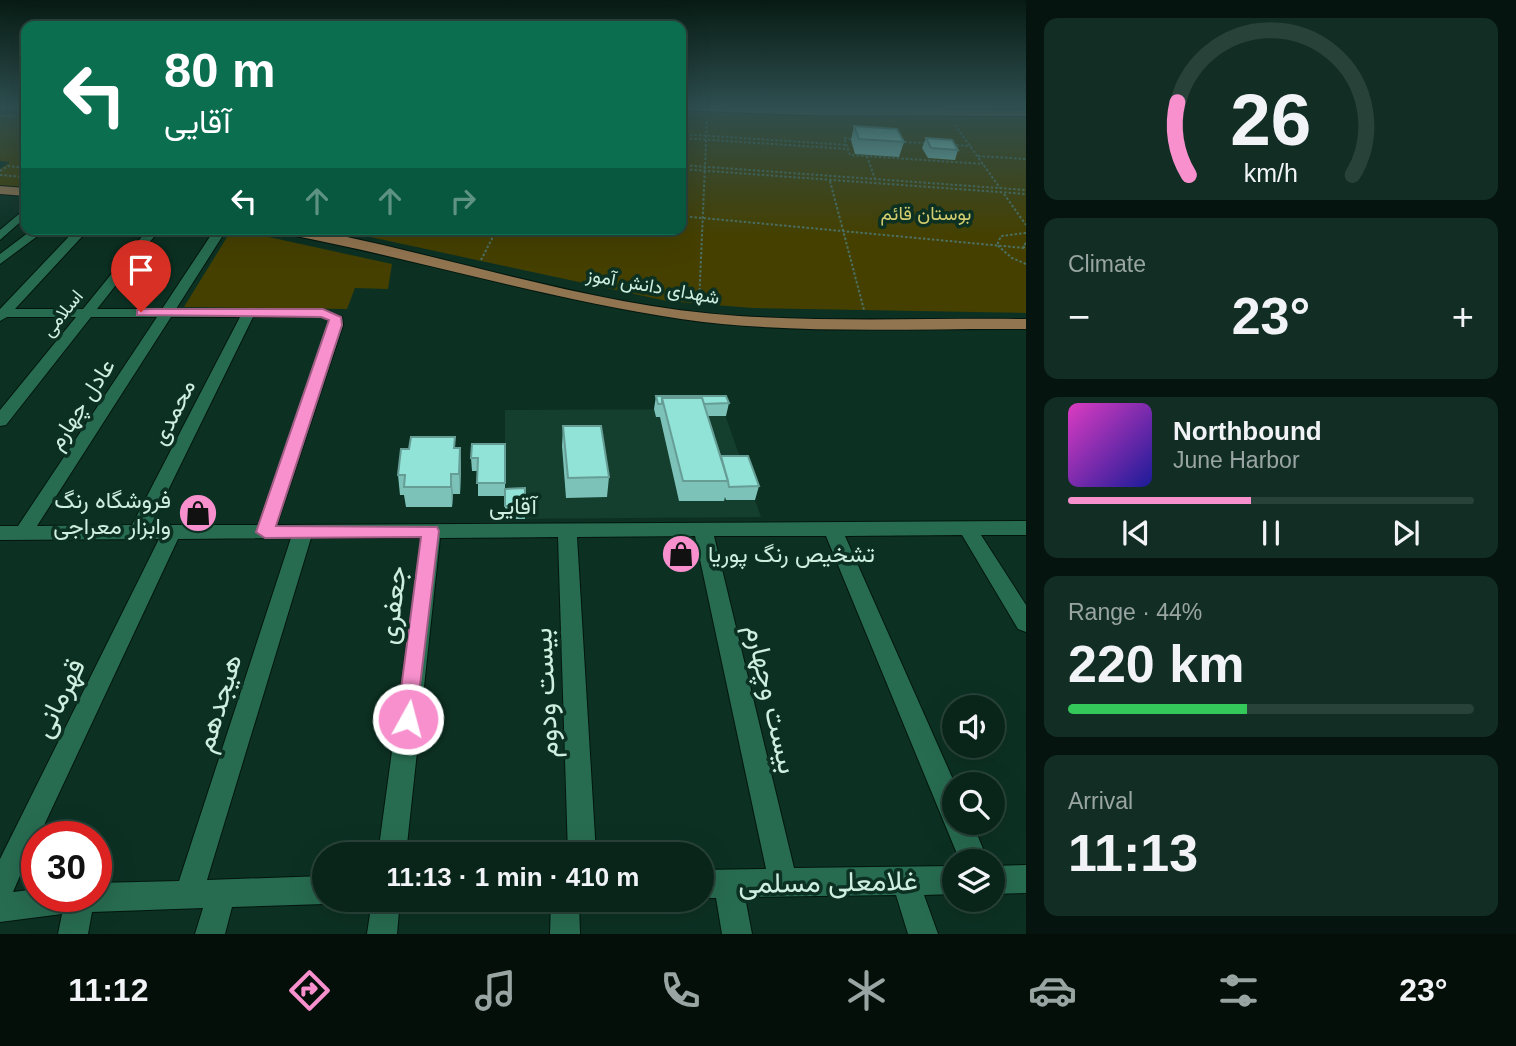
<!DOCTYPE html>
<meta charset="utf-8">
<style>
:root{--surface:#09251a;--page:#122d23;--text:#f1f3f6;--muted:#99a5a2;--line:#294239;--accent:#f790cd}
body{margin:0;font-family:Arial,Vazirmatn,sans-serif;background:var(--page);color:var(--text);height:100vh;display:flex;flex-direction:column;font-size:26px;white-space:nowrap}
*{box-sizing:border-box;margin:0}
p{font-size:23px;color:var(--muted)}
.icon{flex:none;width:38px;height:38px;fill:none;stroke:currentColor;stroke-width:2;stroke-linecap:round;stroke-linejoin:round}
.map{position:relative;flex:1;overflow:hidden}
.drawer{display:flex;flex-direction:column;gap:18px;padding:18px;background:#05140e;width:490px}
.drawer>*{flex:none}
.top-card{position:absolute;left:21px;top:21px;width:665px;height:214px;border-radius:14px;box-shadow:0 7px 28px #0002,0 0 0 2px var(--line);background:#0b6e4f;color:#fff;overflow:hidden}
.buttons{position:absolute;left:942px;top:695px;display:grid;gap:14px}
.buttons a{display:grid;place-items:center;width:63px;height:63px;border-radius:50%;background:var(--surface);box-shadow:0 7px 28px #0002,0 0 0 2px var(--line);font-size:35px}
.speed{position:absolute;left:21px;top:821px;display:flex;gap:14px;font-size:35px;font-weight:700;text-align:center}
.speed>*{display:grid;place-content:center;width:91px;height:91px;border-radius:50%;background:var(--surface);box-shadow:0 7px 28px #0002,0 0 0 2px var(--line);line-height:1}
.speed .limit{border:10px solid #d22;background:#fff;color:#111}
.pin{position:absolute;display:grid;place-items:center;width:60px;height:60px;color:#fff;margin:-72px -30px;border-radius:50% 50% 50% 0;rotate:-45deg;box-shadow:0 0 7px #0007}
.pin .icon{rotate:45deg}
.me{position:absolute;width:77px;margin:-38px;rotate:7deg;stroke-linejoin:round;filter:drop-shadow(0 0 5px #0008)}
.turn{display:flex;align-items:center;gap:24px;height:147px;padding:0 28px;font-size:32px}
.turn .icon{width:91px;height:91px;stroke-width:2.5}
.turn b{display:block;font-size:49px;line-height:60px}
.lanes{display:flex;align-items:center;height:66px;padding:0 28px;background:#0003;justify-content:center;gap:35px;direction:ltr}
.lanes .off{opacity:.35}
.big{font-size:52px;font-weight:700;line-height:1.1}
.drawer .tile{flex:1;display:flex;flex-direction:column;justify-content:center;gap:10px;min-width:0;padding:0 24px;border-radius:14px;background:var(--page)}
.drawer .dial{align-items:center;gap:0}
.dial svg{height:182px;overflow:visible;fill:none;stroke:var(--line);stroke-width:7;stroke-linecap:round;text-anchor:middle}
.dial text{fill:var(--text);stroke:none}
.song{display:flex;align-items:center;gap:21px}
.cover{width:84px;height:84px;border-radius:10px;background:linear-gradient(135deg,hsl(310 70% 55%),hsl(240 70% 35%))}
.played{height:7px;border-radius:4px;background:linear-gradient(90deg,var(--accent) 45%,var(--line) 45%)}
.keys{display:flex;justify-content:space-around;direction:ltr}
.heat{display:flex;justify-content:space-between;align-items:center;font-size:38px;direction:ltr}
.charge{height:10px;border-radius:5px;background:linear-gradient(90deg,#34c759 44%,var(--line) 0)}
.trip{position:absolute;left:312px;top:842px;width:402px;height:70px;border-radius:35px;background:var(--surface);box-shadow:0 7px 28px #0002,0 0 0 2px var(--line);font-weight:700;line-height:70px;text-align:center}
.dock{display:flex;height:112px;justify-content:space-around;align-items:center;background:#040f0a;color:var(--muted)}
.dock .icon{width:49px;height:49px}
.dock .selected{color:var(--accent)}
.dock b{font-size:32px;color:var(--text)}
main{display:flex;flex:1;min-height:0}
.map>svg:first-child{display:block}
</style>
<main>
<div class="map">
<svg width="1026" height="934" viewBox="0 0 1026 934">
<rect width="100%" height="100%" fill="#0c3123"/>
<!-- built -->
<polygon fill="#143e2e" points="723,409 761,517 505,519 505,410"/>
<!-- green -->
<g fill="#454000">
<polygon points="681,108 850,115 1026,115 1026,313 752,308 667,301 333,229 681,229"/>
<polygon points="0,113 26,114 26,189 0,187 0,169 10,162 0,161"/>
<polygon points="232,229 392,264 388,289 355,288 347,309 184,307"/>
</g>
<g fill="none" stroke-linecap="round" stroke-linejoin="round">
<!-- minor casing -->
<g stroke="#03160e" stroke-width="2">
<g id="minor">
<polygon points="898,106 996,106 996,107 992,109"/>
<polygon points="26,208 26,217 0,240 0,230"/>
<polygon points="33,229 47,229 0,264 0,254"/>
<path d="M76 229H89L15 309H83L148 229H160L97 309H162L215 229H227L176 309H323L342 317 343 325 277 525 1026 521V535H981L1026 605V632L1018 629 962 535 845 536 955 784 954 822H972L988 861H960L826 536H714L794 868 954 866V894L924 895 938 934H908L896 895 745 897 752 934H722L716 898H702V870L766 869 695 536 577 537 596 854H568L558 537 440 538 406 854H378L421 538H311L207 880 324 876V900H334L324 904 232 907 225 934H195L203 908 92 912 88 934H58L62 914 0 922V859L159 539 0 540V526H18L157 317H91L6 425 0 426V410L76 317H7L0 321V309ZM171 317H240L132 525 37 526ZM253 317H322L328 319 329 325 258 525H151ZM291 538 179 881 96 883V896H37V889L13 892 37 836H39L178 539Z"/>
<polygon points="1026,865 1026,893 992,894 992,866"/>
<polygon points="372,900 400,900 397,934 367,934"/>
<polygon points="551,900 579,900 580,934 550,934"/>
</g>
</g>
<!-- major casing -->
<g stroke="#03160e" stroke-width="2">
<g id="major">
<polygon points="681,106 1026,110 1026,116 801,115 681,110"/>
<polygon points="0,186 26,188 26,196 0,194"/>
<path d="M273 229H306L338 235C470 263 603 307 739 316 834 322 931 318 1026 319V329C915 328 790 335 681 319 545 299 414 258 280 233Z"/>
</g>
</g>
<!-- path -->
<g stroke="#4c7061" stroke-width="2" stroke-dasharray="2.5 2" stroke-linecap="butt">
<polyline points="0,116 26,117"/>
<polyline points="955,125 1000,188"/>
<polyline points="681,134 847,145"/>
<polyline points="681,138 848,149"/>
<polyline points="851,139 844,138 850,155 983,164"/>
<polyline points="900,142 925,143"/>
<polyline points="952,145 971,146"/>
<polyline points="867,156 875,179"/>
<polyline points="978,156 1026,159"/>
<polyline points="681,165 1026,190"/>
<polyline points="681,169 1026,194"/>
<polyline points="0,171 8,166 26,168"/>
<polyline points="0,175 26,177"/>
<polyline points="830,181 864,310"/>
<polyline points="1004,194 1026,225"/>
<polyline points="681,216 1024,248"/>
<polyline points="1026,233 1001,236 997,245 1012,258 1026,264"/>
<polyline points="1026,243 1023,246 1026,250"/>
<polyline points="481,260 497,229"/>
<polyline points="699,304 707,119"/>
</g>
<!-- minor -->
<use href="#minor" fill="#276c51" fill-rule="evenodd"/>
<!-- major -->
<use href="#major" fill="#917450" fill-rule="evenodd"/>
</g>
<!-- wall -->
<g fill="#7dc2b9">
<polygon points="854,126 904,142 899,157 855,154 851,140"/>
<polygon points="926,138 958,150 955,160 928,158 922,148"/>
<polygon points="656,396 729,403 726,416 708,416 721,456 759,486 755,500 726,500 725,497 724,501 679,501 660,417 656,417 654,409"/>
<polygon points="563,426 609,477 607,497 566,498 562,446"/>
<polygon points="455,437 455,448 460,448 461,468 460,494 453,494 452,507 406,507 404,495 400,495 398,475 409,449"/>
<polygon points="505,444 505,489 525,488 525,519 505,519 505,496 478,496 478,471 472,471 471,458"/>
</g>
<!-- shaded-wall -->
<g fill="#669e96">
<polygon points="460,448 461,468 460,494 459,474"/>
<polygon points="451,474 453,494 452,507 451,487"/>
</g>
<!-- building -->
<g fill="#91e2d7" stroke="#669e96" stroke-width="2">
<polygon points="854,126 897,129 904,142 859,139"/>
<polygon points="926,138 952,140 958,150 931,148"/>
<polygon points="656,396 726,396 729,403 704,404 702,398 662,398 662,404 658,404"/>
<polygon points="662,398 702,398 728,481 683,481"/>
<polygon points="563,426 601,426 609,477 568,478"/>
<polygon points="411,437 455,437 454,448 460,448 459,474 451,474 451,487 404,487 405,475 398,475 401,449 409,449"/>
<polygon points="472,444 505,444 505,483 477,483 478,458 471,458"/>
<polygon points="721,456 748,456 759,486 729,487 728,481"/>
<polygon points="525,488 525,506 505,506 505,489"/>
</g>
<!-- sky -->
<linearGradient id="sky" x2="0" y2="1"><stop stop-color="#071b13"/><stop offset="0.45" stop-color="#2e4e50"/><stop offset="1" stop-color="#2e4e50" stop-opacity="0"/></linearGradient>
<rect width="1026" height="237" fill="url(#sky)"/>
<!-- route -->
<polygon fill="#f790cd" stroke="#a15e85" stroke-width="2" points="141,309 323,309 341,317 342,325 276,526 437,527 439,531 415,726 408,729 400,726 397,719 421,537 265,538 256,532 329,320 321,317 137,315 137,310"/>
<!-- icons -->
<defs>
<g id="shop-disc" transform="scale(2.0125)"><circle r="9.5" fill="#f790cd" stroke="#0c3123"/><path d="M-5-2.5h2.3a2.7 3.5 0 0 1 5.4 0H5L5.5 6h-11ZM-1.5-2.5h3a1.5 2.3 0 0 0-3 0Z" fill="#111"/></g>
</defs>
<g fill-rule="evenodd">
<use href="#shop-disc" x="198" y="513"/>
<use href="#shop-disc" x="681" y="554"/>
</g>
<g text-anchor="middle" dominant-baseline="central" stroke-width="7" stroke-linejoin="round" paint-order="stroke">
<!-- far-park labels -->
<g font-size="19" fill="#d4cd6f" stroke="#0c3123">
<text x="926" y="213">بوستان قائم</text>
</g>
<!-- far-street labels -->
<g font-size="19" fill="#ceefdf" stroke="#0c3123">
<text transform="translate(653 286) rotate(10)">شهدای دانش آموز</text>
<text transform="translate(62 313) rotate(-51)">اسلامی</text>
</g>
<!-- street labels -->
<g font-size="23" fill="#ceefdf" stroke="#0c3123">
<text transform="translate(81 404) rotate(-57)">عادل چهارم</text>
<text transform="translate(173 412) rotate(-63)">محمدی</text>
<text x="513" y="506">آقایی</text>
</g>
<!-- poi labels -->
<g font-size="23" fill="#ceefdf" stroke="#0c3123" text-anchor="end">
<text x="171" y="500">فروشگاه رنگ<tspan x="171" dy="26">وابزار معراجی</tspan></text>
<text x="708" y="554" text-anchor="start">تشخیص رنگ پوریا</text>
</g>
<!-- near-street labels -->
<g font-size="28" fill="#ceefdf" stroke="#0c3123">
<text transform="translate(392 605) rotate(-83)">جعفری</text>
<text transform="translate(545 693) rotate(-93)">بیست ودوم</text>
<text transform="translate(59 698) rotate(-64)">قهرمانی</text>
<text transform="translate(772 699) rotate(77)">بیست وچهارم</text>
<text transform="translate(218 703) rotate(-73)">هیجدهم</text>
<text transform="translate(828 882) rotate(-1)">غلامعلی مسلمی</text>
</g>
</g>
</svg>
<div class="buttons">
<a><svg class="icon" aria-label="sound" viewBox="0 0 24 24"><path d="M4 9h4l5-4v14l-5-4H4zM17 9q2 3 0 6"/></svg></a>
<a><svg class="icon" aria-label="search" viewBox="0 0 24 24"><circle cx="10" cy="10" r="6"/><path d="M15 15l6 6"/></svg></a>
<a><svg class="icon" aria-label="layers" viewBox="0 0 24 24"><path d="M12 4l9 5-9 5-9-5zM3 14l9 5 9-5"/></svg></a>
</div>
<div class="speed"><div class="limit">30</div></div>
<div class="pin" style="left:141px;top:312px;background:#d93025"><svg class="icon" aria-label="arrive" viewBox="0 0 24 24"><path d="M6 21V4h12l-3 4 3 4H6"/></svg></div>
<svg class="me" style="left:408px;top:719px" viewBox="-20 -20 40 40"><circle r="17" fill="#f790cd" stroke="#fff" stroke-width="3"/><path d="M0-11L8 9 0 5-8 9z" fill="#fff"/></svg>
<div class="trip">11:13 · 1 min · 410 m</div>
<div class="top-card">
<div class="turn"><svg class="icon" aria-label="left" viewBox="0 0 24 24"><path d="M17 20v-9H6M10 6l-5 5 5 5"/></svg><div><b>80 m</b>آقایی</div></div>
<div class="lanes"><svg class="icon" aria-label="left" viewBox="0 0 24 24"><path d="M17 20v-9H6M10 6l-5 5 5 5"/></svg><svg class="icon off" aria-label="ahead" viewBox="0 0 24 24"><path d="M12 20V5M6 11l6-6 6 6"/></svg><svg class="icon off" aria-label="ahead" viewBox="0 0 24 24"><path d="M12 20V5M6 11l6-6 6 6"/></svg><svg class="icon off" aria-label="right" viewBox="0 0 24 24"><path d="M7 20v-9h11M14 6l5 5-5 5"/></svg></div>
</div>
</div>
<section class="drawer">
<div class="tile dial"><svg viewBox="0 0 100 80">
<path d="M14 69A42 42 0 1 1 86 69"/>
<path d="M14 69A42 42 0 0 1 9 37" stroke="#f790cd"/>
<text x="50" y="56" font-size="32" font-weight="700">26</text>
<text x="50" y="72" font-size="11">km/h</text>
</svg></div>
<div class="tile"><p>Climate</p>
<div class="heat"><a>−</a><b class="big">23°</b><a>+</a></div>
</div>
<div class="tile">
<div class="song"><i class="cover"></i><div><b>Northbound</b><p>June Harbor</p></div></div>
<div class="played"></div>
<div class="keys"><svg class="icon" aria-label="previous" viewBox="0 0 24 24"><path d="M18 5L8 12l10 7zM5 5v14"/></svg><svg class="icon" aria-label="pause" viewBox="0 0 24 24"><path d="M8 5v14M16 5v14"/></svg><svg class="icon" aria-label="next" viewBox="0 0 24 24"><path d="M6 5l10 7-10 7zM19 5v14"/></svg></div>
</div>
<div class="tile"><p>Range · 44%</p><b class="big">220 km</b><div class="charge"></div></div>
<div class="tile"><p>Arrival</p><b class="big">11:13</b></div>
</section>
</main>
<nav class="dock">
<b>11:12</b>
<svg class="icon selected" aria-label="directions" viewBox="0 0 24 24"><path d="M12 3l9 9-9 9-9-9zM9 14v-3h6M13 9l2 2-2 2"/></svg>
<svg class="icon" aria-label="music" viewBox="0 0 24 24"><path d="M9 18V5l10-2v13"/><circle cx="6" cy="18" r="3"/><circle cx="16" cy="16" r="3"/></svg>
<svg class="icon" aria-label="phone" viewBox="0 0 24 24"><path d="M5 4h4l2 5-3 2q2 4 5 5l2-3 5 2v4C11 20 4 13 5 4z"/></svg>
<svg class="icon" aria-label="climate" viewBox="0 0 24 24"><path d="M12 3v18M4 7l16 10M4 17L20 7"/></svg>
<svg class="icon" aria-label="car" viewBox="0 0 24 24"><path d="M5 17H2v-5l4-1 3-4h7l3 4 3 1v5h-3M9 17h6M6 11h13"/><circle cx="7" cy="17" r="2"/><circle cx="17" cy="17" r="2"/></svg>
<svg class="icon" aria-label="filters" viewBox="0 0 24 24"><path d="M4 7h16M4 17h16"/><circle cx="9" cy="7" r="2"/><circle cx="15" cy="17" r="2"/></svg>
<b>23°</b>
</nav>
